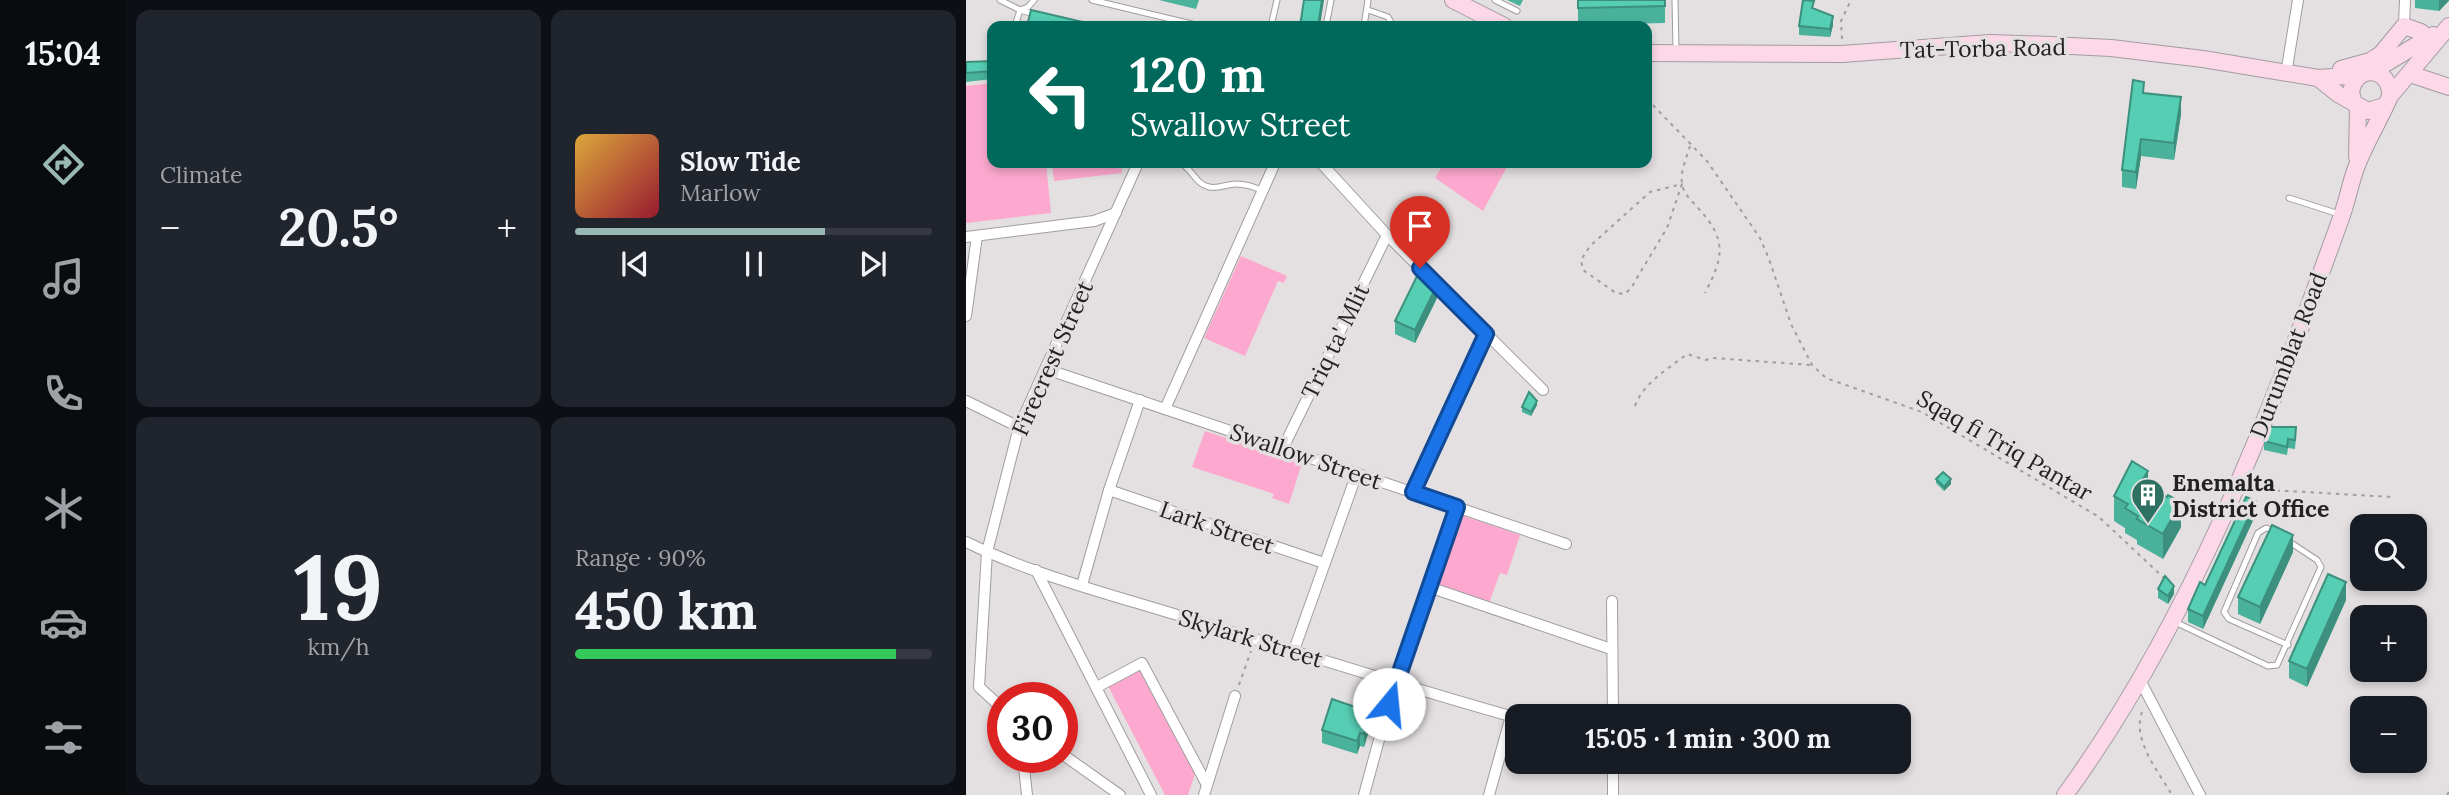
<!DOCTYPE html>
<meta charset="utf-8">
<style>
:root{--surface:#171b24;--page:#20242c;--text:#f1f3f6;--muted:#9ea1a6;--line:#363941;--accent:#99b8b3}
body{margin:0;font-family:Lora,serif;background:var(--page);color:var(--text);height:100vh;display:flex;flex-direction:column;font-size:26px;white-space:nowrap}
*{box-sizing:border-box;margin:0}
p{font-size:23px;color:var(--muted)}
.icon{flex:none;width:38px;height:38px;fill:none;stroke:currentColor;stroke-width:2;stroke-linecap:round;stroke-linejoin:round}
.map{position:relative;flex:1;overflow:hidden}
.details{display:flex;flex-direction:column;gap:10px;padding:10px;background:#0d0f14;width:840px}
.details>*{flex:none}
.top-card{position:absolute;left:21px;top:21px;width:665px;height:147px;border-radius:14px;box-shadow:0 4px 10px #0003;background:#00695c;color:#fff;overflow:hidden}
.controls{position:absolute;left:1384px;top:514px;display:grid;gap:14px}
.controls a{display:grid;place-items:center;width:77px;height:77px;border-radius:14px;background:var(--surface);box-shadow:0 4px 10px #0003;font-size:35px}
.speed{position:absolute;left:21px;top:682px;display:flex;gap:14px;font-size:35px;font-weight:700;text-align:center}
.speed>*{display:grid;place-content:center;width:91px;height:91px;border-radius:50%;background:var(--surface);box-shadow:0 4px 10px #0003;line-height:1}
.speed .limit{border:10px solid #d22;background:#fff;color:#111}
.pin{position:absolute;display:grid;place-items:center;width:60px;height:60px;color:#fff;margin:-72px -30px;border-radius:50% 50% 50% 0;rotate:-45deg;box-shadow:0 0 7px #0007}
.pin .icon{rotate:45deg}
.me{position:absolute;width:77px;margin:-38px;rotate:17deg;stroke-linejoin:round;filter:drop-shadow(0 0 5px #0008)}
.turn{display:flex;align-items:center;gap:24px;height:147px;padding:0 28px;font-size:32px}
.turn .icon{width:91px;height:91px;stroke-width:2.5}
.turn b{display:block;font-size:49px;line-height:60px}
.big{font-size:52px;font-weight:700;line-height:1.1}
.details .card{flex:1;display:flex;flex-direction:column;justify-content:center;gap:10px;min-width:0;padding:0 24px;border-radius:14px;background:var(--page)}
.details .dial{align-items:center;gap:0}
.dial b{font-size:91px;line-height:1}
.song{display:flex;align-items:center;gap:21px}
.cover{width:84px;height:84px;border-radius:10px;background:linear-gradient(135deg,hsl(40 70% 55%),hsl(350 70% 35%))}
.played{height:7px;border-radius:4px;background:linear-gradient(90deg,var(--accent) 70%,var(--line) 70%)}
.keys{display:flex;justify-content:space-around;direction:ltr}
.heat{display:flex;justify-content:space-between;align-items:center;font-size:38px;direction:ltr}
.charge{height:10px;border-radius:5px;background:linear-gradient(90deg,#34c759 90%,var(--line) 0)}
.details .tiles{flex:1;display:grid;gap:10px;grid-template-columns:repeat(2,1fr)}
.trip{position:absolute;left:539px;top:704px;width:406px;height:70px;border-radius:14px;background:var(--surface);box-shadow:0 4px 10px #0003;font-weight:700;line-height:70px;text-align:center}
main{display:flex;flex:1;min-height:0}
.tab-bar{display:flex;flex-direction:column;width:126px;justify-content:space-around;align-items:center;background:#090b0e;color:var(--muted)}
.tab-bar .icon{width:49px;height:49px}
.tab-bar .on{color:var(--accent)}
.tab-bar b{font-size:32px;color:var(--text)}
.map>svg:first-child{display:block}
</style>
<main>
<nav class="tab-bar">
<b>15:04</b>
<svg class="icon on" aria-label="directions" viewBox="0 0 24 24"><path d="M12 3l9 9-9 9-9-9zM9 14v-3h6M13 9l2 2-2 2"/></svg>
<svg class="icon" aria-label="music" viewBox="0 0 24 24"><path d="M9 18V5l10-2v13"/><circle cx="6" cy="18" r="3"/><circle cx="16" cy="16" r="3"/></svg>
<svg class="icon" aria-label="phone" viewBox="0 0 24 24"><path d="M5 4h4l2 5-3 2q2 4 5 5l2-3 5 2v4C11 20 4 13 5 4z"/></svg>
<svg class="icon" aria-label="climate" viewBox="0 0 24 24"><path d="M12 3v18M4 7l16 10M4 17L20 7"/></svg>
<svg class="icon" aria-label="car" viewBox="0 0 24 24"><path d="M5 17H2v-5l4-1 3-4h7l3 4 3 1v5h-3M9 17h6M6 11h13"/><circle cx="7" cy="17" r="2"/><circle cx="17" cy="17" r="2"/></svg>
<svg class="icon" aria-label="filters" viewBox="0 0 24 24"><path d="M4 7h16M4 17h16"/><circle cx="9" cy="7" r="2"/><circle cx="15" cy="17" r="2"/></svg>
</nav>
<section class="details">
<div class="tiles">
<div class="card"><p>Climate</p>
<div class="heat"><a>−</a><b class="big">20.5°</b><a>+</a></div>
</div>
<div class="card">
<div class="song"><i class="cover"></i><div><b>Slow Tide</b><p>Marlow</p></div></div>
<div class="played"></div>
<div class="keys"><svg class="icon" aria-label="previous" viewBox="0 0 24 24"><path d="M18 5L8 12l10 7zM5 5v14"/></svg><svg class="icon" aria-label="pause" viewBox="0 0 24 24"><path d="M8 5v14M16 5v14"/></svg><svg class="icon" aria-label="next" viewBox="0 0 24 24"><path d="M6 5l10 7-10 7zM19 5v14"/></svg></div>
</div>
<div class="card dial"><b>19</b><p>km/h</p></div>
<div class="card"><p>Range · 90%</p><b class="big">450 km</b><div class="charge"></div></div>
</div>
</section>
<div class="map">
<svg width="1483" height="795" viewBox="0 0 1483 795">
<rect width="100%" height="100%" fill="#e4dfe1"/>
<!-- green -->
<g fill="#fda9cf">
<polygon points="26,83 26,163 80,163 85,213 0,223 0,86"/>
<polygon points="86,163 155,163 156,173 88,181"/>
<polygon points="478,163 543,163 517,211 469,178"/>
<polygon points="275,256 321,276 318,283 312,281 279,356 238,338"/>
<polygon points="239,431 336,463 323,504 306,498 308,494 226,467"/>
<polygon points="495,515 554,535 541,575 534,573 523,603 471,585"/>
<polygon points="173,670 229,774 222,795 199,795 142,686"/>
</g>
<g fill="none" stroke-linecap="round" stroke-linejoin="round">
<!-- lane casing -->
<g stroke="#a19d9f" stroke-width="7">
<g id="lane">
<polyline points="34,0 54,10 71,15"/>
<polyline points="126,0 234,26"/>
<polyline points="529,0 551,11"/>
<polyline points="709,0 710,49"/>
<polyline points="402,10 422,17 427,26"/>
<polyline points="49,26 54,10 62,7 68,0"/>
<polyline points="305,26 311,0"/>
<polyline points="360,26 365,0"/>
<polyline points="398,26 402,0"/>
<path d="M214 163C226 168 229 184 243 187 252 189 261 184 270 184 279 184 289 187 297 191"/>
<polyline points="1323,198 1373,214"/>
<polyline points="1308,531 1300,528 1292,533 1258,612 1263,619 1322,645"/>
<polyline points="1209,622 1302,666 1311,665 1355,567 1351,560 1322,541"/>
</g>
</g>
<!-- street casing -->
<g stroke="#a19d9f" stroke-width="12">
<g id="street">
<polyline points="1438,26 1439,0"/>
<polyline points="1320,74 1332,0"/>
<polyline points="355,163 421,235 577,390"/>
<polyline points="0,237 128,221 150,213"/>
<polyline points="0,316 11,236"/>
<polyline points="80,369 600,544"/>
<polyline points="0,401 53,427"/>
<polyline points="199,409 309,163"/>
<polyline points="317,448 421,235"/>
<polyline points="143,490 358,563"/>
<polyline points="447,492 520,334"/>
<path d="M0 542C70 576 147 595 221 618 331 652 440 687 551 718"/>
<polyline points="70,570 185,795"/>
<polyline points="116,585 143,490 174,400"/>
<polyline points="463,587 645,649"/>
<polyline points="646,601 647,716"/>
<polyline points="327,653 391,473"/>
<polyline points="1175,682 1234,795"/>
<polyline points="131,687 176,663 241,785"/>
<polyline points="37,709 13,687 21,552 53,427 172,163"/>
<polyline points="96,754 154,795"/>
<polyline points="57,758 61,795"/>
<polyline points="647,761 647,795"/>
<polyline points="238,795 269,696"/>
<polyline points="398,795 429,681 491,507"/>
<polyline points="523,795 545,716"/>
</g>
</g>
<!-- secondary casing -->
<g stroke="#a19d9f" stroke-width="18">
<g id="secondary">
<polyline points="487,0 538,26"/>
<polyline points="681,53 876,54 1024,43 1085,45 1145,48 1237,59 1352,78 1394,75"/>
<polyline points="1375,69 1404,61 1415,54 1438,26 1455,32 1460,39"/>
<polyline points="1409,70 1467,35"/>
<polyline points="1444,74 1483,87"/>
<polyline points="1352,78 1372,94 1388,103"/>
<path d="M1418 106 1402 111 1388 103 1385 92C1390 63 1425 67 1424 96"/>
<polyline points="1391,157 1392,107"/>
<path d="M1099 795C1225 622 1303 418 1375 218 1381 202 1384 184 1390 168 1399 143 1414 120 1424 96L1483 26"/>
</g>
</g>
<!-- path -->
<g stroke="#a19d9e" stroke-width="2" stroke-dasharray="3.5 5" stroke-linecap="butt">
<polyline points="876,39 875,21 885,0"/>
<polyline points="681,99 741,161 794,238 803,259 825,324 846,365 860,378 956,412 1133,517 1199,579"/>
<path d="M724 146C721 157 714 171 716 183 717 194 726 201 733 209 762 241 757 258 739 293"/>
<polygon points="716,184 701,228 665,288 659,294 650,293 617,270 615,260 624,246 684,192"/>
<path d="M669 406C678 382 701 370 721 354L740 360 747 358 845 365"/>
<polyline points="1285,489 1427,497"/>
<polyline points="273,685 285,651"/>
<path d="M1176 712C1166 740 1192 771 1206 795"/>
<polyline points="1481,795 1483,792"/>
</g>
<!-- lane -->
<use href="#lane" stroke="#fff" stroke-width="5"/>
<!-- street -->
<use href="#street" stroke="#fff" stroke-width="10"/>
<!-- secondary -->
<use href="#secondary" stroke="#fcd8e9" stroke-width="16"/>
</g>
<!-- wall -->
<g fill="#4ab19a">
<polygon points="193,0 233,0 230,9"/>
<polygon points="541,0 557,0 554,6"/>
<polygon points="612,0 699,0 699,23 612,25"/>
<polygon points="1449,0 1483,0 1483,1 1473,11 1449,8"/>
<polygon points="848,8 867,25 864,37 833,35 833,26"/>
<polygon points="26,61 26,79 0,82 0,62"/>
<polygon points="1178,93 1215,114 1208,160 1175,156 1170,189 1156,187 1156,170"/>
<polygon points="471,298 449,343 429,334 429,321"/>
<polygon points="571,405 565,416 556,412 556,407"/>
<polygon points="1330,436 1329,449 1322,448 1321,455 1298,450 1298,441"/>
<polygon points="970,479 985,484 978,491 970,483"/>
<polygon points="1182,486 1215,527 1197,559 1171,544 1171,540 1159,533 1159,528 1148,521 1148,496"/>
<polygon points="1290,514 1237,629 1222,622 1222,609"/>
<polygon points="1327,552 1294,624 1272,614 1272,597"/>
<polygon points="1192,589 1208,594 1202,604 1192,598"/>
<polygon points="1380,600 1341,687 1323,678 1323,661"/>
<polygon points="401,721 402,734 398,747 394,746 391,754 356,743 356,730"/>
</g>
<!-- shaded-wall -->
<g fill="#3c907d">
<polygon points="356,0 358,0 354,26 352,26"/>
<polygon points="1473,0 1483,0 1473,11"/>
<polygon points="867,16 867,25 864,37 864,29"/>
<polygon points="1215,97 1215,114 1208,160 1208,143"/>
<polygon points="1175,139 1175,156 1170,189 1170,172"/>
<polygon points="471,285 471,298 449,343 449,330"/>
<polygon points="571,401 571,405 565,416 565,412"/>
<polygon points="1182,471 1182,496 1175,482"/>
<polygon points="985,479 985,484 978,491 978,487"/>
<polygon points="1290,501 1290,514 1237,629 1237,616"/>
<polygon points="1215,502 1215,527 1197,559 1197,534"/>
<polygon points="1327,535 1327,552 1294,624 1294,607"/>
<polygon points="1380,582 1380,600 1341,687 1341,669"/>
<polygon points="1208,586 1208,594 1202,604 1202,596"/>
<polygon points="401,711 402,734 398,747 398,720"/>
<polygon points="394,733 394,746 391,754 391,741"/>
</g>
<!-- building -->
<g fill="#56ceb3" stroke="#3c907d" stroke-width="2">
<polygon points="338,0 356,0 352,26 334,26"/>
<polygon points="612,0 699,0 699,6 612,8"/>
<polygon points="837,0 848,1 846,8 867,16 864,29 833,26"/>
<polygon points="65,10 134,26 61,26"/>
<polygon points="26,61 26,71 0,73 0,62"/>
<polygon points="1167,80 1178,82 1177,93 1215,97 1208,143 1175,139 1170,172 1156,170"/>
<polygon points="451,276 471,285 449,330 429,321"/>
<polygon points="563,392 571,401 565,412 556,407"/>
<polygon points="1304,427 1330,427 1329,440 1322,439 1321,447 1298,441"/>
<polygon points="1166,461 1182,471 1175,482 1201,497 1202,495 1215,502 1197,534 1171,519 1172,516 1159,508 1162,504 1148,496"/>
<polygon points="977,472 985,479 978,487 970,479"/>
<polygon points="1280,497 1290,501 1237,616 1222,609 1234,582 1239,585"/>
<polygon points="1306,525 1327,535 1294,607 1272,597"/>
<polygon points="1362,574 1380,582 1341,669 1323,661"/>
<polygon points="1199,576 1208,586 1202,596 1192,589"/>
<polygon points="366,699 401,711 398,720 402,721 398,734 394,733 391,741 356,730"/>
</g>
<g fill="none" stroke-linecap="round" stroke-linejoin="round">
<!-- route casing -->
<g stroke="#114b97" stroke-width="18">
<polyline id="route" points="423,704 491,507 447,492 520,334 454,268"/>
</g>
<!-- route -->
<use href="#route" stroke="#1a73e8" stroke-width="12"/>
</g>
<!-- icons -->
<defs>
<g id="building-pin" transform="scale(1.75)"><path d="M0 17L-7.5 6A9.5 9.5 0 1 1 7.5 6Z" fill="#2e7061" stroke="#e4dfe1"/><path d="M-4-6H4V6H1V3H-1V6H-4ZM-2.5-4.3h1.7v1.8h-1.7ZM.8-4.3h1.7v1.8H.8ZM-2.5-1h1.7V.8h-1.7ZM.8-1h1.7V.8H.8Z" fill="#fff"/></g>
</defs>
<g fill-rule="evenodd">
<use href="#building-pin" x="1182" y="495"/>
</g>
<g text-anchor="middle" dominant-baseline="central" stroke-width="7" stroke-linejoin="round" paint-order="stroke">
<!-- street labels -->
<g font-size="23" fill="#232222" stroke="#e4dfe1">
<text transform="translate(1017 48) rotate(-1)">Tat-Torba Road</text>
<text transform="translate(369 341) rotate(-64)">Triq ta' Mlit</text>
<text transform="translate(1322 355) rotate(-69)">Durumblat Road</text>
<text transform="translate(86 358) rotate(-66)">Firecrest Street</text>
<text transform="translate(1039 445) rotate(30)">Sqaq fi Triq Pantar</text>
<text transform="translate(340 456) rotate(19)">Swallow Street</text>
<text transform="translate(251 527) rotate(19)">Lark Street</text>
<text transform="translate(285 638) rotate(17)">Skylark Street</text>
</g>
<!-- poi labels -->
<g font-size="23" font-weight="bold" fill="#232222" stroke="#e4dfe1" text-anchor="start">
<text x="1206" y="482">Enemalta<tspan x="1206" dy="26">District Office</tspan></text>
</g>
</g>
</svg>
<div class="controls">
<a><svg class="icon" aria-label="search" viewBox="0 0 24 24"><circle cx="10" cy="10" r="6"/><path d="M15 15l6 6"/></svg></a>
<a>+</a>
<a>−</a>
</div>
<div class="speed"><div class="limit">30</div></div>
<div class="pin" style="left:454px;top:268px;background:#d93025"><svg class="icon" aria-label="arrive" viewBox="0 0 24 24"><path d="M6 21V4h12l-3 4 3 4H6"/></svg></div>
<svg class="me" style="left:423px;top:704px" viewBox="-20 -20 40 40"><circle r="19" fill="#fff"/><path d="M0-13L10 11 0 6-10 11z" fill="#1a73e8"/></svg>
<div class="trip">15:05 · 1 min · 300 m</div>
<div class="top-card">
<div class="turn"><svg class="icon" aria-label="left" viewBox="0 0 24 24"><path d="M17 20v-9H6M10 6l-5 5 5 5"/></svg><div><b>120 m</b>Swallow Street</div></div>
</div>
</div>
</main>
